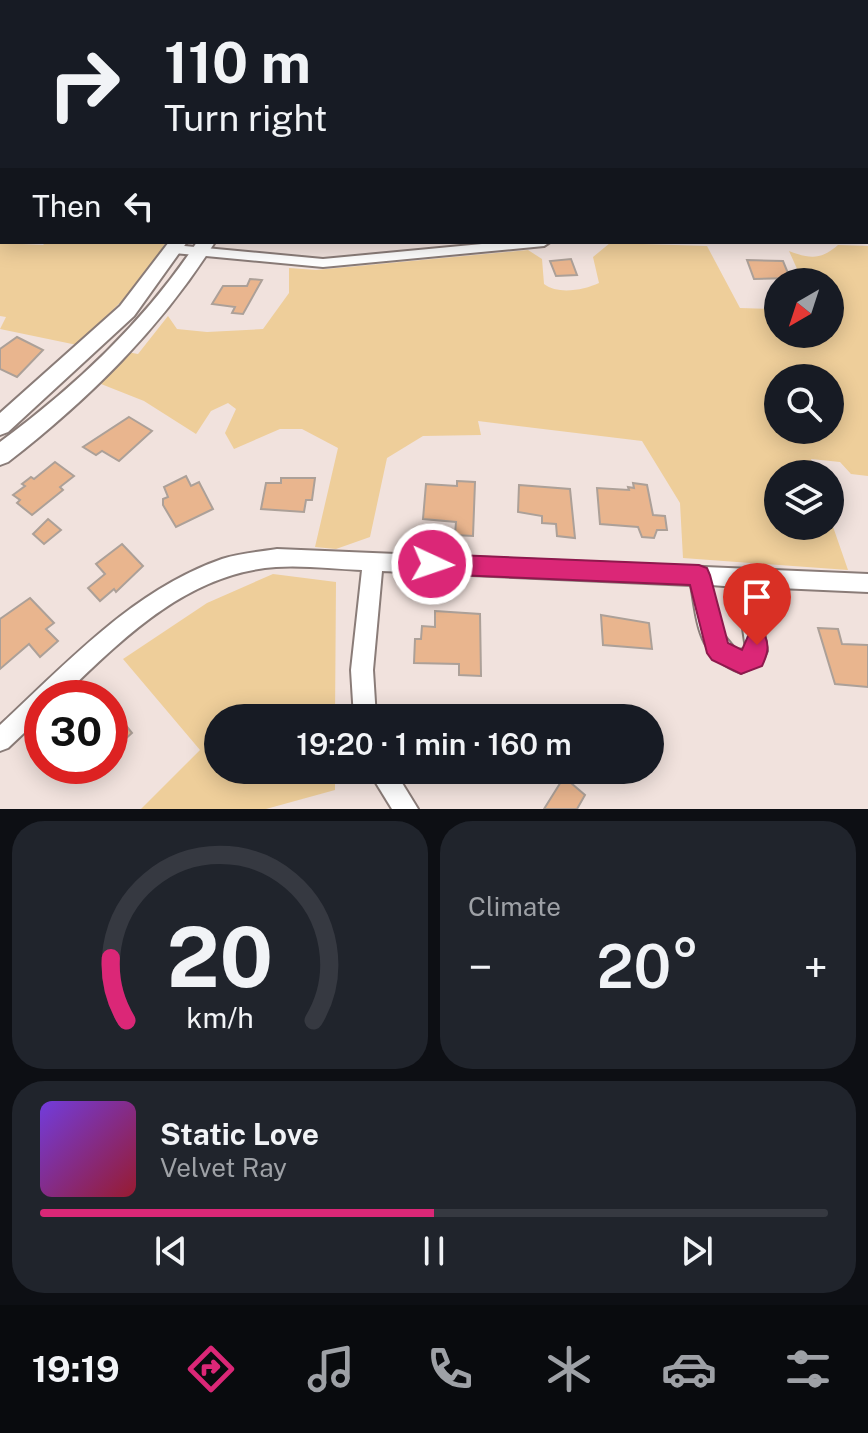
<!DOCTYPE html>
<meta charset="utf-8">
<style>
:root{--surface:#171b24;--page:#20242c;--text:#f1f3f6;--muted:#9ea1a6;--line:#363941;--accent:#db2777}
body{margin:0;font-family:"Public Sans",sans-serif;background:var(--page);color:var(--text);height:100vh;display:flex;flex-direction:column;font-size:30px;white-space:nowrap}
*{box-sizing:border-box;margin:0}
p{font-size:26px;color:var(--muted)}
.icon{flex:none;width:44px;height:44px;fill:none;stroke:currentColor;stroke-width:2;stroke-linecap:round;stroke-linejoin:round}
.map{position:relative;height:809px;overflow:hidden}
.side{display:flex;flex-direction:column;gap:12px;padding:12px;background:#0d0f14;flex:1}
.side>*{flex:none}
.guide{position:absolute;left:0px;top:0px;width:868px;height:244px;box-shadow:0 4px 20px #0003;background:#171b24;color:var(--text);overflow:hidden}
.needle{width:52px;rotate:219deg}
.fabs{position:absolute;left:764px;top:268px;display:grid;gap:16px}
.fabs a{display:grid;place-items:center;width:80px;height:80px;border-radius:50%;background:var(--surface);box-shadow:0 4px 20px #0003;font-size:40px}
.speed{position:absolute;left:24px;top:680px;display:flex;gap:16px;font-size:40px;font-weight:700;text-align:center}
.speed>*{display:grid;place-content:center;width:104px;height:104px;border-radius:50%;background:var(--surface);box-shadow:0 4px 20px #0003;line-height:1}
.speed .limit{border:12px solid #d22;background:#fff;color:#111}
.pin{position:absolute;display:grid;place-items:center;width:68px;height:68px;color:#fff;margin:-82px -34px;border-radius:50% 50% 50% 0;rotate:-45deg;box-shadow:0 0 8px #0007}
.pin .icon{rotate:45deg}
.me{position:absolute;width:88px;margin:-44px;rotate:93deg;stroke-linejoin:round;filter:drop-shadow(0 0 6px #0008)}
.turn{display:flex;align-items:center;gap:28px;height:168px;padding:0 32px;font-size:36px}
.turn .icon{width:104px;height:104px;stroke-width:2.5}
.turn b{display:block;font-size:56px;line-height:68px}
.then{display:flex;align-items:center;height:76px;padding:0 32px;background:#0003;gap:16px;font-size:30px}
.big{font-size:60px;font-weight:600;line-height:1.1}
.side .card{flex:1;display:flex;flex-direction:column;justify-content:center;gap:12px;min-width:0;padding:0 28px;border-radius:32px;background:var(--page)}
.side .dial{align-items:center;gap:0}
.dial svg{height:208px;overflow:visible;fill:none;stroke:var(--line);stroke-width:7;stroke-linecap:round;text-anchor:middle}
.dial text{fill:var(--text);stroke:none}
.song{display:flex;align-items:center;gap:24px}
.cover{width:96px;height:96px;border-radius:12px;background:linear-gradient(135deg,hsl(260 70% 55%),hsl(350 70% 35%))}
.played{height:8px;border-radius:4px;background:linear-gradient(90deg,var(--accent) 50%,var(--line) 50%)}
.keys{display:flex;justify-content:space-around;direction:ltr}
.heat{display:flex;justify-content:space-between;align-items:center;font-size:44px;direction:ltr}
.side .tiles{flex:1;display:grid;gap:12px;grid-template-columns:1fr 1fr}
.card:last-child{grid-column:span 2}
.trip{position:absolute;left:204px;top:704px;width:460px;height:80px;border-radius:40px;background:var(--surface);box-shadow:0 4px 20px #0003;font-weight:600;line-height:80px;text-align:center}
.dock{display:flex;height:128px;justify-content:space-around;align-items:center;background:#090b0e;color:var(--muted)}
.dock .icon{width:56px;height:56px}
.dock .active{color:var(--accent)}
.dock b{font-size:36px;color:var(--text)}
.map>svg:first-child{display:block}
</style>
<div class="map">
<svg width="868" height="809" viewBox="0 0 868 809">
<rect width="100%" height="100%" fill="#f1e2dd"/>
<!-- green -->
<g fill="#eece9a" fill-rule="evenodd">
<polygon points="46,242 96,244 166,242 143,280 77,345 0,329 6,317 0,316 0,243 43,245"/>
<path d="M610 243 707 246 740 308 778 309V334H830V282H803L789 251C810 259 821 260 838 245L868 246V476L851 474 840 462 811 459 815 474H778V526H830V518L848 570 683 558 680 503 642 441 478 421 481 435 423 436 387 458 370 537 336 549 315 547 338 448 302 429H280L234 449 225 433 236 409 228 403 211 411 196 434 144 401 96 382 127 352 138 354 168 316 177 329 207 332 263 329 289 293V268L316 270 528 250 542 259 544 284C558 295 584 290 599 283L593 257ZM778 378H830V430H778Z"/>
<polygon points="273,574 336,582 335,718 218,718 218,770 335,770 335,790 266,809 141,809 200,750 123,659 207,603"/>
</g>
<!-- building -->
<g fill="#e9b58e" stroke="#aca098" stroke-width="2">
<polygon points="571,259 577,275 556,276 550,261"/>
<polygon points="747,260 783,261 790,278 754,279"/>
<polygon points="250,279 262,280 243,314 232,313 235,307 212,304 223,286 247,286"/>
<polygon points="17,337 43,350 17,377 0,369 0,349"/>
<polygon points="129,417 152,431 119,461 102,451 96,455 83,447"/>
<polygon points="55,462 74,476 60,487 63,490 32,515 17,503 20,500 13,495 25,486 22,484 31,477 34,479"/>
<polygon points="186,476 191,486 199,482 213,509 176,527 163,505 163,499 168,497 164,487"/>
<polygon points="281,478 315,478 312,500 306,500 304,512 261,509 266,483 281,483"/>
<polygon points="457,481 475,482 473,536 455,535 456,522 423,519 426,484 457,486"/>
<polygon points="633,483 647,485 653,515 665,516 667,530 657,530 654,538 642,537 638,527 600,524 597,488 629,490 628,487 634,488"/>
<polygon points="519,485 570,489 575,538 557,536 556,524 542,523 542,516 518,512"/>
<polygon points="48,519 61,530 44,544 33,534"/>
<polygon points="122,544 143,566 116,592 114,589 100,601 88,588 105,574 96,564"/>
<polygon points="30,598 54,623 46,629 58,641 40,657 29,644 0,669 0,619"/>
<polygon points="435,611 480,614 481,676 459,675 459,664 414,663 415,639 421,639 422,626 435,627"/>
<polygon points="601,615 649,623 652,649 603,645"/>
<polygon points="818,628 838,629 842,644 868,645 868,687 835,684"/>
<polygon points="110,706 132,733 110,753"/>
<polygon points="564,777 585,795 577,809 544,809"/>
</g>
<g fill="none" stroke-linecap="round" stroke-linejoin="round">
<!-- street casing -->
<g stroke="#8a7c78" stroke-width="4">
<g id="street">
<polygon points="29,0 37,0 28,2"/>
<polygon points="297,0 308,0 309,1 295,2"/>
<polygon points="414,0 422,0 423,2 415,2"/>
<polygon points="724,0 732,0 733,2 725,2"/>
<polygon points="744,0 752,0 753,2 745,2"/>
<polygon points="758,0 791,0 793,2 761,2"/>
<polygon points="849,0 857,0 858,2 850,2"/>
<polygon points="503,242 550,242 544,246 323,267 174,253 168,249 174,245 323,259"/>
<path d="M277 549 868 574V592L757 587 767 651 761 664 741 673C698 657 698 625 691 585L382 571 373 670 376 718H354L351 670 362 570C334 569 304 565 276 567 187 573 122 639 61 698H42V716L8 748 0 751V725C67 663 133 590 222 559 240 553 259 552 277 549ZM711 585 737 587 746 649 736 650 722 633Z"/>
<polygon points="368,770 394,770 418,809 392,809"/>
</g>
</g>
<!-- secondary casing -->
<g stroke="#8a7c78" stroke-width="4">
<g id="secondary">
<polygon points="254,0 264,0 265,2 255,2"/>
<rect x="866" y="79" width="2" height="8"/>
<polygon points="169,242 187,242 134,316 8,432 0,435 0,413 120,306"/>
<path d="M197 242H215C160 329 89 399 8 462L0 465V442C76 386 145 321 197 242Z"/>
</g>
</g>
<!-- street -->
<use href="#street" fill="#fff" fill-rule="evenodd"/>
<!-- secondary -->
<use href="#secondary" fill="#fff" fill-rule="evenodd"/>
</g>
<!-- route -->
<path fill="#db2777" stroke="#8e194d" stroke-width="2" d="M432 554 699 565 707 568 710 575 728 643 742 650 748 636 757 633 765 636C770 647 767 655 762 666L741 674 712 660 707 653 690 585 432 574 424 571 421 564 424 557Z"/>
</svg>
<div class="fabs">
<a><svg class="needle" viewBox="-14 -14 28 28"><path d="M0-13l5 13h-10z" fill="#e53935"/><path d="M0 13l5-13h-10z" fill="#9ea1a6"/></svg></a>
<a><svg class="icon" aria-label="search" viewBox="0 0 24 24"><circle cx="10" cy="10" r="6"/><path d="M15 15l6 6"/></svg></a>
<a><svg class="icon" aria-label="layers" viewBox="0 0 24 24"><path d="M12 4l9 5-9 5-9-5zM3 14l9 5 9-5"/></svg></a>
</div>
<div class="speed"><div class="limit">30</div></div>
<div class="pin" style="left:757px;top:645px;background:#d93025"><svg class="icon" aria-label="arrive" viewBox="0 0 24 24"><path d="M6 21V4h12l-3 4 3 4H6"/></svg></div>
<svg class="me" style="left:432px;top:564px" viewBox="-20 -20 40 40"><circle r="17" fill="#db2777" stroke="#fff" stroke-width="3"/><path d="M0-11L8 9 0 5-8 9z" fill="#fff"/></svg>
<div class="trip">19:20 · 1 min · 160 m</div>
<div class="guide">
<div class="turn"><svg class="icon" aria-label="right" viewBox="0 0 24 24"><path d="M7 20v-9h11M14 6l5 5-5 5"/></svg><div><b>110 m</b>Turn right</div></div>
<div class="then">Then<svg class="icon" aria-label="left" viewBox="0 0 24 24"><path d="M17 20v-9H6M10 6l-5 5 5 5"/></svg></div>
</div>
</div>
<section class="side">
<div class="tiles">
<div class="card dial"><svg viewBox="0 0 100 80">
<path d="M14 69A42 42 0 1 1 86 69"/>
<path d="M14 69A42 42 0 0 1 8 45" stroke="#db2777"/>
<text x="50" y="56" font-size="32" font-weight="700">20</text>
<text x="50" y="72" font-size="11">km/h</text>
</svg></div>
<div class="card"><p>Climate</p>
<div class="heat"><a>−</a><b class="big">20°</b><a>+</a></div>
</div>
<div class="card">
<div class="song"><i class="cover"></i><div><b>Static Love</b><p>Velvet Ray</p></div></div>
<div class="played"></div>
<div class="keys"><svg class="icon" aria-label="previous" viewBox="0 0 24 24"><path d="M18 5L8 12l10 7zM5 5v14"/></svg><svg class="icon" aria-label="pause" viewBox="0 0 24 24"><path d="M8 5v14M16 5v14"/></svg><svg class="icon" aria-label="next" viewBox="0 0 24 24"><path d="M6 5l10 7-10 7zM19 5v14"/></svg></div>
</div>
</div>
</section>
<nav class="dock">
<b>19:19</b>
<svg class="icon active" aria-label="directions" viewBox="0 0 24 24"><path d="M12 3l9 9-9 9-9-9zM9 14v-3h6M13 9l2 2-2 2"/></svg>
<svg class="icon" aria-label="music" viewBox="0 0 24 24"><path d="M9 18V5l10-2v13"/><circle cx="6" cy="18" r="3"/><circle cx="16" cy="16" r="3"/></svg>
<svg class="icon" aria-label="phone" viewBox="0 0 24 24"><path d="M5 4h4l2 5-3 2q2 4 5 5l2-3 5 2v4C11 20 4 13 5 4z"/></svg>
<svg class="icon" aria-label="climate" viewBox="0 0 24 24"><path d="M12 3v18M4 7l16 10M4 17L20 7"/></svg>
<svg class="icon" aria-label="car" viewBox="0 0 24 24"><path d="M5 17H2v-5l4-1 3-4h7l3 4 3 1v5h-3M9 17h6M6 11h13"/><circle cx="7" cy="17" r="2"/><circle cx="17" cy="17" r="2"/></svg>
<svg class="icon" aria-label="filters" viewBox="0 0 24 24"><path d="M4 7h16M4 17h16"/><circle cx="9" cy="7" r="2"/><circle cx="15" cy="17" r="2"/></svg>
</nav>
